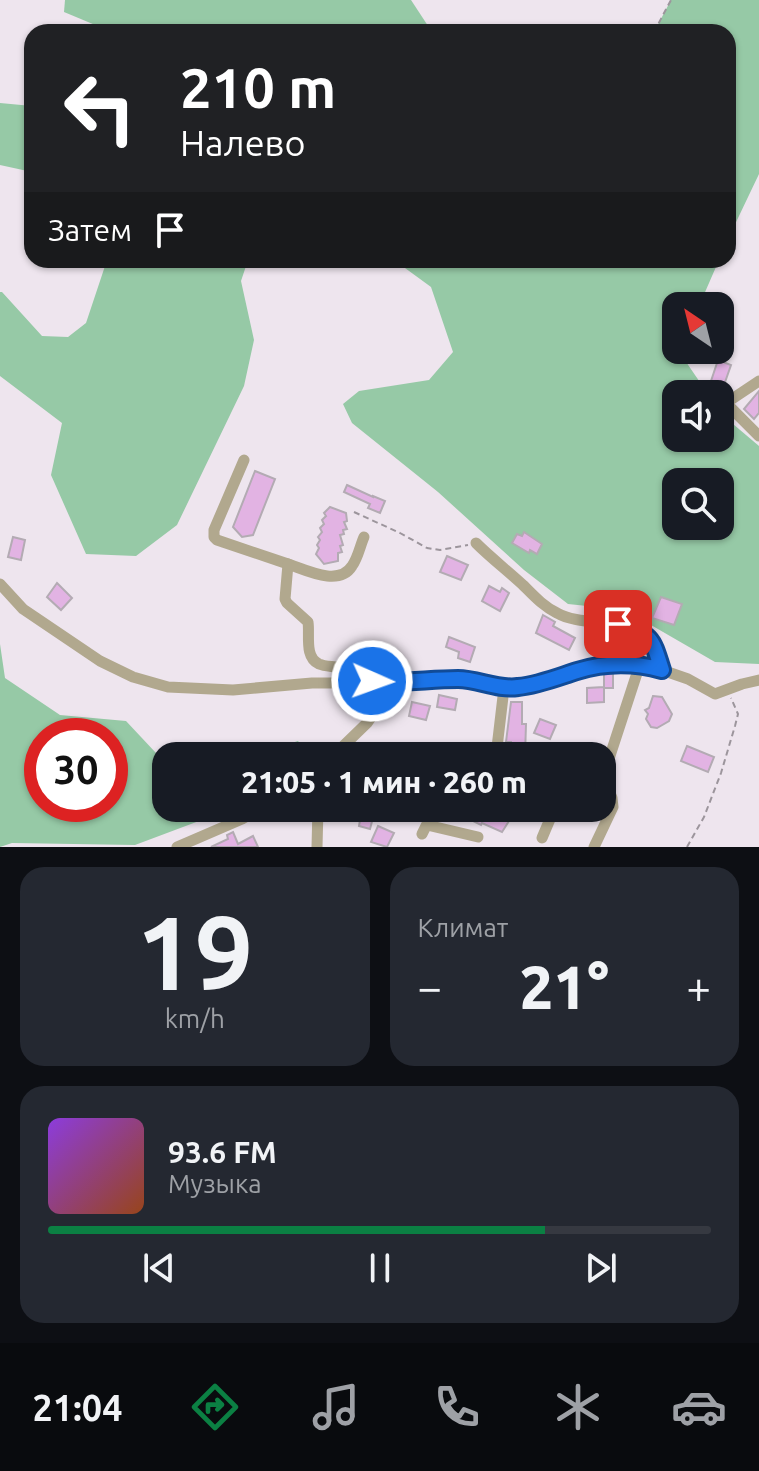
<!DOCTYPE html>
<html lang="ru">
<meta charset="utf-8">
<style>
:root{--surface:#171b24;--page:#242831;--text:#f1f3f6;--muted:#9ea1a6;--line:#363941;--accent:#0b8043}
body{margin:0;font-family:Ubuntu,sans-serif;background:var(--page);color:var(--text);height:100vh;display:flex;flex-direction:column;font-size:30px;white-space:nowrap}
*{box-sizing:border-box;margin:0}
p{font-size:26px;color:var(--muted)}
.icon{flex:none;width:44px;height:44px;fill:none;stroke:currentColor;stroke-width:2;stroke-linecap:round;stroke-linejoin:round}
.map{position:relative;height:847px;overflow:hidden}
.side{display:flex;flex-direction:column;gap:20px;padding:20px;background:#0d0f14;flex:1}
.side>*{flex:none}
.top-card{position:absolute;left:24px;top:24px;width:712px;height:244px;border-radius:24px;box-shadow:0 2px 6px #0004;background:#202124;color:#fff;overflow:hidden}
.needle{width:52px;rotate:325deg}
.fabs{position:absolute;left:662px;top:292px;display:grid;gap:16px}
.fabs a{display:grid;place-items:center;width:72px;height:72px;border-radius:16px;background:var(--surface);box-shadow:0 2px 6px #0004;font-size:40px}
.speed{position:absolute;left:24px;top:718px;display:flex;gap:16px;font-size:40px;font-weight:700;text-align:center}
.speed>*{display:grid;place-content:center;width:104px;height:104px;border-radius:50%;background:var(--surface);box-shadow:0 2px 6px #0004;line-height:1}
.speed .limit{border:12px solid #d22;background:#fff;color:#111}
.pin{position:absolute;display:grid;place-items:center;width:68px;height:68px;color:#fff;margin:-34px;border-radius:16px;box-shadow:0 4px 12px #0006}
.me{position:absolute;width:88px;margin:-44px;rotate:92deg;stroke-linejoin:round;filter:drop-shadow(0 0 6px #0008)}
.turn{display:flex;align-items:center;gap:28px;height:168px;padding:0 24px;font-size:36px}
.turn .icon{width:104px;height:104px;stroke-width:2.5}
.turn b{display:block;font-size:56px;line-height:68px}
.then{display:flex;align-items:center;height:76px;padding:0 24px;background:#0003;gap:16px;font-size:30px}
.big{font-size:60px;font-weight:800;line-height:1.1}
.side .tile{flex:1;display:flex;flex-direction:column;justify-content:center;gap:12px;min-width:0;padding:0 28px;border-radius:24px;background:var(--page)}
.side .dial{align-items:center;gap:0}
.dial b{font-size:104px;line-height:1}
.song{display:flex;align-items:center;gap:24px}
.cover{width:96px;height:96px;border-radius:12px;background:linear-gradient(135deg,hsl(270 70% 55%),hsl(20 70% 35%))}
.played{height:8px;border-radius:4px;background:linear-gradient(90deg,var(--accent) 75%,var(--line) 75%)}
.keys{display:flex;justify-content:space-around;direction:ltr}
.heat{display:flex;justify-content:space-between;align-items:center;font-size:44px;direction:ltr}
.side .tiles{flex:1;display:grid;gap:20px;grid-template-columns:1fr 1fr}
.tile:last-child{grid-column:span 2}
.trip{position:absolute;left:152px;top:742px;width:464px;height:80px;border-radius:24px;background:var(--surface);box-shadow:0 2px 6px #0004;font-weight:800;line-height:80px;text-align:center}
.tab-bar{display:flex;height:128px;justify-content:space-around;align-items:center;background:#090b0e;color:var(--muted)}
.tab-bar .icon{width:56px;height:56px}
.tab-bar .on{color:var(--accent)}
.tab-bar b{font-size:36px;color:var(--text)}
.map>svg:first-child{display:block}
</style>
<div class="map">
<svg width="759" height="847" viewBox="0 0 759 847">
<rect width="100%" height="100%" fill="#eee5ee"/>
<!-- green -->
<g fill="#96c9a6" fill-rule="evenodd">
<polygon points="65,0 411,0 432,32 112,32 64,12"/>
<polygon points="671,0 759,0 759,174 728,239 728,32 654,32"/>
<polygon points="0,103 32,106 32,172 0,165"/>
<polygon points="107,260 248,260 241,281 254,340 244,386 177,525 136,556 86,554 51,475 62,423 0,376 0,292 2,292 42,336 68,337 86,323"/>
<path d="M394 260H719L699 306H676V350H684L682 356 708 394H676V438H720V413L759 446V664L715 662 625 610 568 604 524 570 438 492 352 423 343 404 359 391 429 380 453 352 431 287ZM676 482H720V526H676Z"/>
<path d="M0 644 5 678 60 715 126 721 156 753 258 754 298 741 307 753 304 756H166V808H224L199 821 135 845 12 843 0 847ZM110 736V804H42V736Z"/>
</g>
<!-- building -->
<g fill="#e2b3e3" stroke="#b3abb3" stroke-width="2">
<polygon points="718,360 731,365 724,385 711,381"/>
<polygon points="759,391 759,413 754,419 744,409"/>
<polygon points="255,471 275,479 253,535 242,537 233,527"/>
<polygon points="347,485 373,497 373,496 385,501 380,513 368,508 370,504 344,492"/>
<polygon points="330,507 346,513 347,521 344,522 347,529 343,530 344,534 340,535 343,545 340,546 342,552 338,553 338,561 324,564 316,554 319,548 317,545 320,540 318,537 322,532 320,528 324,524 322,520 326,516 324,513"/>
<polygon points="524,532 542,544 537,554 530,550 529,553 512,543 517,534 522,536"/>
<polygon points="13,537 25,540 21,560 8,557"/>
<polygon points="447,556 468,565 461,580 440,572"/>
<polygon points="57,583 72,598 61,610 47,597"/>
<polygon points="489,586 500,592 502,588 509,593 500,611 482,601"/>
<polygon points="661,597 682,604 674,625 652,618"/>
<polygon points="543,615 555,622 553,626 575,638 569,650 536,633"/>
<polygon points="449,637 475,647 470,662 458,658 459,652 446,647"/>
<polygon points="604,674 613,674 613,688 604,688 604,702 587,703 587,688 604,687"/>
<polygon points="439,695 457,699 455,710 437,707"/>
<polygon points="653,696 662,697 672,714 669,721 657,728 651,727 646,719 648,714 645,710 649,708"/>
<polygon points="412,702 430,706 426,720 409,716"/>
<polygon points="511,702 522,702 522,724 526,724 525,756 512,756 511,742 506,742"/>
<polygon points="540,719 556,725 550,739 534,733"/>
<polygon points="687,746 714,757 708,772 681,761"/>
<polygon points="362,808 375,810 370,829 359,826"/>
<polygon points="443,808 483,808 509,821 502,832 482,823 481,825 457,813 455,816 443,810"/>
<polygon points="378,826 394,833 387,847 371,842"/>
<polygon points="233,832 238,844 253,836 258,847 211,847 228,839 227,835"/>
</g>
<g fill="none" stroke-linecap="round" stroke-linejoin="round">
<!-- path -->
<g stroke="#9c959c" stroke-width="2" stroke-dasharray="6 4" stroke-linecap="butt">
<polyline points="654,32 671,0"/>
<polyline points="354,512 400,533 427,548 440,550 468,545"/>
<polyline points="687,847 704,817 721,773 735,726 738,714 731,698"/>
</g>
<!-- minor -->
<g stroke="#b1a88e" stroke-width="11">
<polyline points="759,381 726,403 759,436"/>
<polyline points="244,460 214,530 214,537 217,540 288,564"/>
<path d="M476 543C491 558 508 571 523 585 534 596 543 606 557 613 583 628 633 616 651 641 657 649 659 660 662 670"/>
<polyline points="0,584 23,609 100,661 133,677 168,687 233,690 312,683 351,683 372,681 395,683 457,679 504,688 515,688 530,686 581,670 613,663 640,664 662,670 688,679 715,694 742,684 759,680"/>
<path d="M351 683 344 669C336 666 326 667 319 664 304 657 310 635 308 622L287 603 285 599 288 564C306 570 339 587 352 566 358 558 360 546 364 537"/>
<polyline points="333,756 367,723 395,683"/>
<polyline points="496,756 504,688"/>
<polyline points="427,825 478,837"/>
<polyline points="422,834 435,808"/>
<polyline points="542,838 553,812 551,808"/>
<polyline points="177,847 242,819 261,808"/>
<polyline points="317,847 318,808"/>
<polyline points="594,847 613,807 612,798 606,783 605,771 640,664"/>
</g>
</g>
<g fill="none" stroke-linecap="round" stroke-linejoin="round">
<!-- route casing -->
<g stroke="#114b97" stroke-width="20">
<path id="route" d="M372 681C403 684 428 679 458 679 478 679 497 690 518 687 539 685 558 677 577 671 606 662 633 662 662 670 651 635 652 636 618 624"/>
</g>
<!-- route -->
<use href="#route" stroke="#1a73e8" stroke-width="14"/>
</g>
</svg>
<div class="fabs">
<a><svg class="needle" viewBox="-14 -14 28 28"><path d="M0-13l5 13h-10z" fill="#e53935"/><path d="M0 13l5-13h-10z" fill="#9ea1a6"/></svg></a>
<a><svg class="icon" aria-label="sound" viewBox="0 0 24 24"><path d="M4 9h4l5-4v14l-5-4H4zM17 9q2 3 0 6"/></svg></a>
<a><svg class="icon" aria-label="search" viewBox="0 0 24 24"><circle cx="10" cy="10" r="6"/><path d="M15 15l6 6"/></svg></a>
</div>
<div class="speed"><div class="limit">30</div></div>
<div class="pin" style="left:618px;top:624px;background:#d93025"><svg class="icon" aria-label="arrive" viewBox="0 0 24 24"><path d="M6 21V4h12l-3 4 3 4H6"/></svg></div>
<svg class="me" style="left:372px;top:681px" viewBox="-20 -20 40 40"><circle r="17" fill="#1a73e8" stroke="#fff" stroke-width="3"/><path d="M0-11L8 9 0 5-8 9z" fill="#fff"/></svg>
<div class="trip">21:05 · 1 мин · 260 m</div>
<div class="top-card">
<div class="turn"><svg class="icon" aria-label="left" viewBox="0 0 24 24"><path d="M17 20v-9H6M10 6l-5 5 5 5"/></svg><div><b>210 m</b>Налево</div></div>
<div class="then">Затем<svg class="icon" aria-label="arrive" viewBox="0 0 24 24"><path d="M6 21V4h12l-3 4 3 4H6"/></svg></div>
</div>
</div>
<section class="side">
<div class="tiles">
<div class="tile dial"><b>19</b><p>km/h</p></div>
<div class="tile"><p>Климат</p>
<div class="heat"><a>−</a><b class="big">21°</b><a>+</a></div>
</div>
<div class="tile">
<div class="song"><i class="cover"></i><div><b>93.6 FM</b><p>Музыка</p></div></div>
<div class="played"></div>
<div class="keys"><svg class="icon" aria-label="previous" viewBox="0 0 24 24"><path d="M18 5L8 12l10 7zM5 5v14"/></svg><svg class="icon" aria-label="pause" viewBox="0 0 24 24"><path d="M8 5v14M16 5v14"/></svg><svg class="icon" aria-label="next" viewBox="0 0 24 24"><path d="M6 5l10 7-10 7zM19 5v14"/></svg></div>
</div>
</div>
</section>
<nav class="tab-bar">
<b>21:04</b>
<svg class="icon on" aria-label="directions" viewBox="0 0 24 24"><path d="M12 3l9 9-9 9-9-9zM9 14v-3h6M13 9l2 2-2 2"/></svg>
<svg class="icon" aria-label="music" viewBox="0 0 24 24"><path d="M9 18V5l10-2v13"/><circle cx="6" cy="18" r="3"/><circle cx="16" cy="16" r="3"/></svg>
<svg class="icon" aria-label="phone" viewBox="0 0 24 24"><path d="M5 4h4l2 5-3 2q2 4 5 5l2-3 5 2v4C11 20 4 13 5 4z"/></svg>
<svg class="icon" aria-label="climate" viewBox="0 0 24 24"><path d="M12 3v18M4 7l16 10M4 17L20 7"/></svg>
<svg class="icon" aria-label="car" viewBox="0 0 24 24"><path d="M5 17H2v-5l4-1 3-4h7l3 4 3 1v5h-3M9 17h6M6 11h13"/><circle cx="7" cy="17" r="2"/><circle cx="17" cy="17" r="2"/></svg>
</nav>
